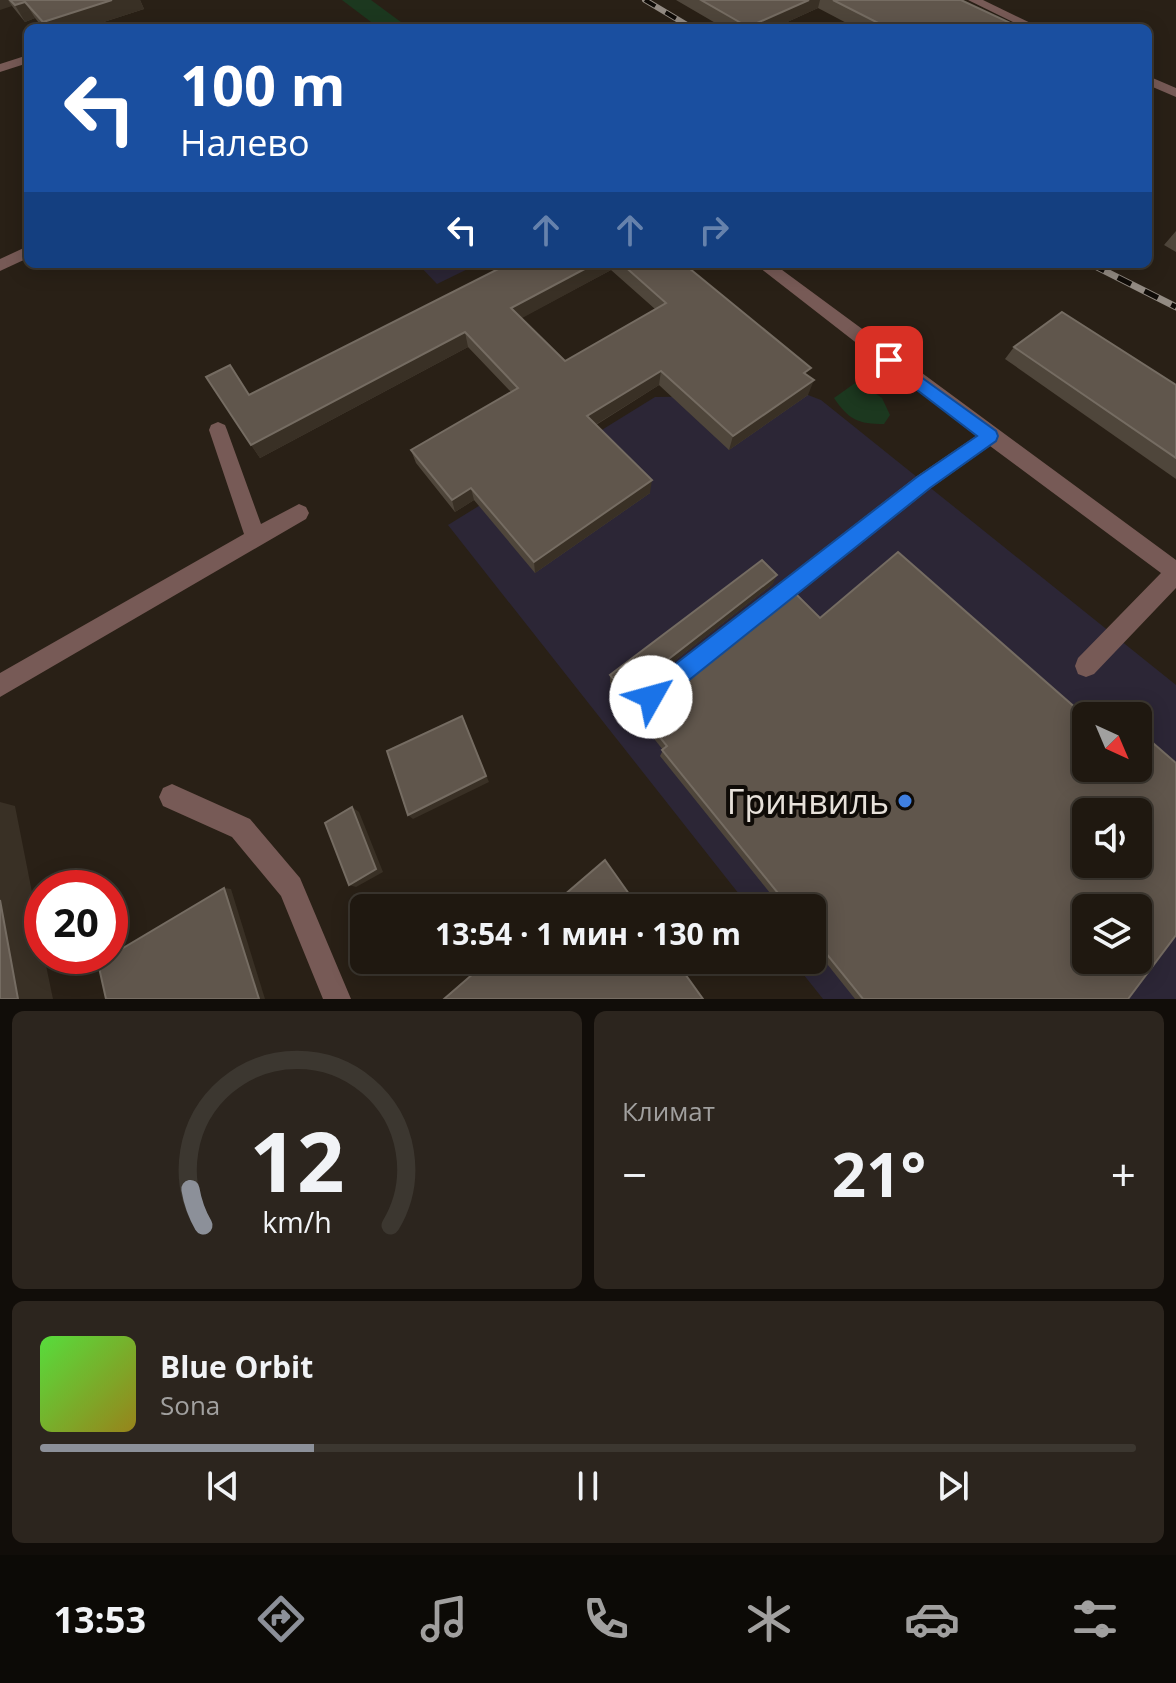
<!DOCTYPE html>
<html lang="ru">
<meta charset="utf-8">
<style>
:root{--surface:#1f1810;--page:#2c251e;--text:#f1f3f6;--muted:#a1a09f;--line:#3c3730;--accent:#8c9099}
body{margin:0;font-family:"Open Sans",sans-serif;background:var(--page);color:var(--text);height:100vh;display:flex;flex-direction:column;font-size:30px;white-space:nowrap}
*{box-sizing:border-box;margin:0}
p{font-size:26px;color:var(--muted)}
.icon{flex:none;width:44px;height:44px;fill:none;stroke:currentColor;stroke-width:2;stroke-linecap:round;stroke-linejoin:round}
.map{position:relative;height:999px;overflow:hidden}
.details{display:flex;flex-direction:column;gap:12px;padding:12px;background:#110d09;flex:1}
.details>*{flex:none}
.hud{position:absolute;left:24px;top:24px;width:1128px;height:244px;border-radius:12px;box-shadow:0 4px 20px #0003,0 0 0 2px var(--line);background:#1a4fa0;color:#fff;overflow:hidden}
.needle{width:52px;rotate:136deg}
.tools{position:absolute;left:1072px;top:702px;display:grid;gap:16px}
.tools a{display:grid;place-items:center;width:80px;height:80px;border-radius:12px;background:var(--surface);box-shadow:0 4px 20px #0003,0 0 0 2px var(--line);font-size:40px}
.speed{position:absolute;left:24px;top:870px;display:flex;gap:16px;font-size:40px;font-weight:700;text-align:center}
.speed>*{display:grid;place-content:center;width:104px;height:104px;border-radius:50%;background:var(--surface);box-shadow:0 4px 20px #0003,0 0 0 2px var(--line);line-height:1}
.speed .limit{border:12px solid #d22;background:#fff;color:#111}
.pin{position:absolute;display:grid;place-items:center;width:68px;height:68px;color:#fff;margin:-34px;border-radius:16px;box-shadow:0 4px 12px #0006}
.me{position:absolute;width:88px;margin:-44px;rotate:52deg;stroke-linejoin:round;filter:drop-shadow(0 0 6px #0008)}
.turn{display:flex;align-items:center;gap:28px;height:168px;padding:0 24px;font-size:36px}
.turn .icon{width:104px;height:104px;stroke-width:2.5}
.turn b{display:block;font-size:56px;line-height:68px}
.lanes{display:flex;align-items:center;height:76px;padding:0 24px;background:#0003;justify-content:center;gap:40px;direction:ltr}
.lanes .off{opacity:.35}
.big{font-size:60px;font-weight:700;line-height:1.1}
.details .widget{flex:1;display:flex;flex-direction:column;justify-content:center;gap:12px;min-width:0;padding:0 28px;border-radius:12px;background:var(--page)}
.details .dial{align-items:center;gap:0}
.dial svg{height:208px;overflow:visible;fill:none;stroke:var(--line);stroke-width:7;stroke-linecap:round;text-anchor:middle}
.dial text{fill:var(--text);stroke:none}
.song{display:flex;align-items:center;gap:24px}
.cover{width:96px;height:96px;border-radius:12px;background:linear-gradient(135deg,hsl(110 70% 55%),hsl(50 70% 35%))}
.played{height:8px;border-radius:4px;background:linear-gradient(90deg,var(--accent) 25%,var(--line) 25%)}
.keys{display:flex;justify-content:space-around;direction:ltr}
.heat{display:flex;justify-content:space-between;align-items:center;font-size:44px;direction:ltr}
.details .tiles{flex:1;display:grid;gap:12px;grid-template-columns:1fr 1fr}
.widget:last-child{grid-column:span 2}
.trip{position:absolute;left:350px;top:894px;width:476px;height:80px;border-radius:12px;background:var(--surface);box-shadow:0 4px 20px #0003,0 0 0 2px var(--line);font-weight:700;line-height:80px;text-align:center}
.tabs{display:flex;height:128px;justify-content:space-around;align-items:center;background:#0c0a06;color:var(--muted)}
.tabs .icon{width:56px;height:56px}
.tabs .selected{color:var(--accent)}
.tabs b{font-size:36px;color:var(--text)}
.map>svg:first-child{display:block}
</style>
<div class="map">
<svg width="1176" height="999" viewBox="0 0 1176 999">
<rect width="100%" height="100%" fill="#292016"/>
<!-- commercial -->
<g fill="#2c2636" fill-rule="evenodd">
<polygon points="418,264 478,264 437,284"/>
<path d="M808 395 821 400 1176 685V999H823L792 960H812V908H750L448 525 655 397ZM1086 716H1138V768H1086ZM1086 812H1138V864H1086ZM1086 908H1138V960H1086Z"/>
</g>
<!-- green -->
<g fill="#1c381f">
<polygon points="342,0 371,0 409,28 379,28"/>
<path d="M858 381 882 398 890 415 884 424C858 424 849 420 834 398Z"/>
</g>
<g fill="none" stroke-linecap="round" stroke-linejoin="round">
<!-- minor -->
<g fill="#775a56" fill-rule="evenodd">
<polygon points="968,0 983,0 1041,28 1025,28"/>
<polygon points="28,55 28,63 0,72 0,64"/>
<polygon points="1148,76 1176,88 1176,97 1148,85"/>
<polygon points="28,246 28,258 0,271 0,259"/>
<polygon points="682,264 700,264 689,271 683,270"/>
<polygon points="755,264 774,264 1176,560 1176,588 1094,674 1086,677 1078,674 1075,666 1078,658 1161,573 990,446 931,488 659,705 651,709 643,705 639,697 643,689 917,476 976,436"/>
<polygon points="218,422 225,425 227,430 261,524 299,504 306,507 309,513 306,519 0,697 0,673 244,534 209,430 211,425"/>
<polygon points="172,784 250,819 300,878 351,999 323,999 281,896 232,837 163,806 159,797 163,788"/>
</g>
<!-- rail-far1 casing -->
<g stroke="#938b83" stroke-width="6">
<polyline id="rail-far1" points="645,0 692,28"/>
</g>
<!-- rail casing -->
<g stroke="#938b83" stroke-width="7">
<polyline id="rail" points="1091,264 1176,307"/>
</g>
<!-- rail-far1 -->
<use href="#rail-far1" stroke="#0f0b07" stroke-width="4" stroke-dasharray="12" stroke-linecap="butt"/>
<!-- rail -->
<use href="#rail" stroke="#0f0b07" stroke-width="5" stroke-dasharray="15" stroke-linecap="butt"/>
</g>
<!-- wall -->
<g fill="#4f463b" fill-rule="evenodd">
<polygon points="0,0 140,0 144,9 85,28 43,28 35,18 25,22 12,6"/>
<polygon points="676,0 961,0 1021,28 856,28 818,8 774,28 724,28"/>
<polygon points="1176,231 1176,252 1164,245"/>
<path d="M508 264H684L808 376V395L729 450 659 385 596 425 650 493 535 573 474 500 455 512 416 463 411 450 511 392 468 347 260 458 206 377 249 395ZM611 270 655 309 565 361 521 318Z"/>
<polygon points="1014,347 1176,385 1176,479 1005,359"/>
<polygon points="773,584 641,687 639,693 643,701 1128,999 855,999 812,945 812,908 782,908 660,756 663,750 610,683 610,675"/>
</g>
<!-- shaded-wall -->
<g fill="#393025">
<polygon points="0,0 8,0 12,6 0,10"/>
<polygon points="112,0 140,0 144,9 85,28 46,28 43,22"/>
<polygon points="809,0 820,0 818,8 774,28 748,28 748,27"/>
<polygon points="25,2 35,18 25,22 15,5"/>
<polygon points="594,264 611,264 611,270 513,323 511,308"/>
<polygon points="465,332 468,347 260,458 251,445"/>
<polygon points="661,371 659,385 587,430 587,416"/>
<polygon points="814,380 808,395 729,450 733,436"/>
<polygon points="652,480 650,493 535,573 534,562"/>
<polygon points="471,488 474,500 455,512 452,500"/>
<polygon points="777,575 773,584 641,687 636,698 643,679"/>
<polygon points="462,716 489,782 413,819 408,815"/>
<polygon points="0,802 15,806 42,943 42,956 44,956 53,999 18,999 0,900"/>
<polygon points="352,807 359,812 383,872 356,887 349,885"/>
<polygon points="224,888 231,889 265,999 259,999"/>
</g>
<!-- building -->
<g fill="#60564c" stroke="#756c62" stroke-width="2" fill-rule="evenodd">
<polygon points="10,0 112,0 43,22 25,2 15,5"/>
<polygon points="701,0 809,0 748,27"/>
<polygon points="833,0 961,0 1021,28 888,28"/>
<polygon points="508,264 594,264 511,308 565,361 666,303 622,264 684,264 811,368 804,373 814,380 733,436 661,371 587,416 652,480 534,562 471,488 452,500 411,450 518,388 465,332 251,445 206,377 230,365 249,395"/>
<polygon points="1062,312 1176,385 1176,458 1014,347"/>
<path d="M898 552 1086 717V768H1138V730L1176 763V935L1128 999H863L812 936V908H790L662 750 667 746 610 675 762 560 777 575 643 679 638 691 643 701 654 705 663 700 796 594 820 618ZM1086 812H1138V864H1086ZM1086 908H1138V960H1086Z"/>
<polygon points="1115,710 1121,716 1110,716"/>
<polygon points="462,716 486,776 408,815 387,751"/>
<polygon points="352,807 376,869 349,885 325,823"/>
<polygon points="605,860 639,908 549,908"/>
<polygon points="224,888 259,999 106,999 98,963"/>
<polygon points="0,900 18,999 0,999"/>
<polygon points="489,960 675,960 703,999 444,999"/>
</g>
<!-- route -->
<polygon fill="#1a73e8" stroke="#114b97" stroke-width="2" points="889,354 996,431 998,436 996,441 930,488 659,704 651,707 643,704 640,697 643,689 917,477 977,436 883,364 881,360"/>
<!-- markers -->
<circle fill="#3f7fe0" stroke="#0f0b07" stroke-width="3" cx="905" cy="801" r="8"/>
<g text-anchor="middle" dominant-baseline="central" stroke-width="8" stroke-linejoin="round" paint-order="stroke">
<!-- near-poi labels -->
<g font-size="34" fill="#e7e1da" stroke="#0f0b07" text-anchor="end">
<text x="889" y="801">Гринвиль</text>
</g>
</g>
</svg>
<div class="tools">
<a><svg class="needle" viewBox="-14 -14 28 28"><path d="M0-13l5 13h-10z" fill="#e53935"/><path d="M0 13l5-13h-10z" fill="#a1a09f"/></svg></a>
<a><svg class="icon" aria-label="sound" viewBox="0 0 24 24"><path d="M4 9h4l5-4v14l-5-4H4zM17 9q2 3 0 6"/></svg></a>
<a><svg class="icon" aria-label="layers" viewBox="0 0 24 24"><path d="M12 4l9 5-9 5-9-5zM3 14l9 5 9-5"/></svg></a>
</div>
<div class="speed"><div class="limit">20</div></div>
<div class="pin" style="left:889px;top:360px;background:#d93025"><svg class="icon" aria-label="arrive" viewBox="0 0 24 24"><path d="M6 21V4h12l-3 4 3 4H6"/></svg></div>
<svg class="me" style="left:651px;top:697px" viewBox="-20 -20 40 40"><circle r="19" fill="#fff"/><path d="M0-13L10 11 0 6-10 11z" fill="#1a73e8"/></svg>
<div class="trip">13:54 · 1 мин · 130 m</div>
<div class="hud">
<div class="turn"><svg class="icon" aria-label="left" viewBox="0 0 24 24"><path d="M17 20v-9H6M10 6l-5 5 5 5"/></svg><div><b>100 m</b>Налево</div></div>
<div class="lanes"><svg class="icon" aria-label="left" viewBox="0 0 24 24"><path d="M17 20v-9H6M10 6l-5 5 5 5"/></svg><svg class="icon off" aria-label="ahead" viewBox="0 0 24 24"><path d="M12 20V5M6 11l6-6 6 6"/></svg><svg class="icon off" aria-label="ahead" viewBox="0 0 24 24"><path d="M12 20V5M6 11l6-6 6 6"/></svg><svg class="icon off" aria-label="right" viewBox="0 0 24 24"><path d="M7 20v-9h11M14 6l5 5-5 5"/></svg></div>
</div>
</div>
<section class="details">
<div class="tiles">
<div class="widget dial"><svg viewBox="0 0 100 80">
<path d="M14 69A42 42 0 1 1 86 69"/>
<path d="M14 69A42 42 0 0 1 9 55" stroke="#8c9099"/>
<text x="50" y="56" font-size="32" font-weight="700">12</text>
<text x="50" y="72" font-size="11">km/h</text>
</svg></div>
<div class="widget"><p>Климат</p>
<div class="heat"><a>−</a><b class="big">21°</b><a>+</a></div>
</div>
<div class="widget">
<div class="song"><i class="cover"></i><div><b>Blue Orbit</b><p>Sona</p></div></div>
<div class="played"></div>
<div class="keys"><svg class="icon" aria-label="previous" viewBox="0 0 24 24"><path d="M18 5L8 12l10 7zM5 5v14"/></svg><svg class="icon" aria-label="pause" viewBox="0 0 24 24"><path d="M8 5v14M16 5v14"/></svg><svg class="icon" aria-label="next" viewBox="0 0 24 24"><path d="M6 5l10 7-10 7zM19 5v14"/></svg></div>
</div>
</div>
</section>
<nav class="tabs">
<b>13:53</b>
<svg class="icon selected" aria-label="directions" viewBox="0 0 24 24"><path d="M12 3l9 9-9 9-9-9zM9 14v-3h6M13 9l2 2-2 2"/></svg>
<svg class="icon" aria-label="music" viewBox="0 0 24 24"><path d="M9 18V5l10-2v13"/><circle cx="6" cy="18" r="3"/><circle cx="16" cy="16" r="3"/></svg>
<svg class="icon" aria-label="phone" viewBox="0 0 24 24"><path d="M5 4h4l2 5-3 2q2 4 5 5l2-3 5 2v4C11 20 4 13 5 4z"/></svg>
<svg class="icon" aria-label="climate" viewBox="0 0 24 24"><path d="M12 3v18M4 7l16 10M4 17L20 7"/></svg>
<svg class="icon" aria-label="car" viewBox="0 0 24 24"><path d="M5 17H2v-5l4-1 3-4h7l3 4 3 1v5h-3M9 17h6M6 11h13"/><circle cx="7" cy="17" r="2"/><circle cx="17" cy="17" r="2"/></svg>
<svg class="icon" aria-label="filters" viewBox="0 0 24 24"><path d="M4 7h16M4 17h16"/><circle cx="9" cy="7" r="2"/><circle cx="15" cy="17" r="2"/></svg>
</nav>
